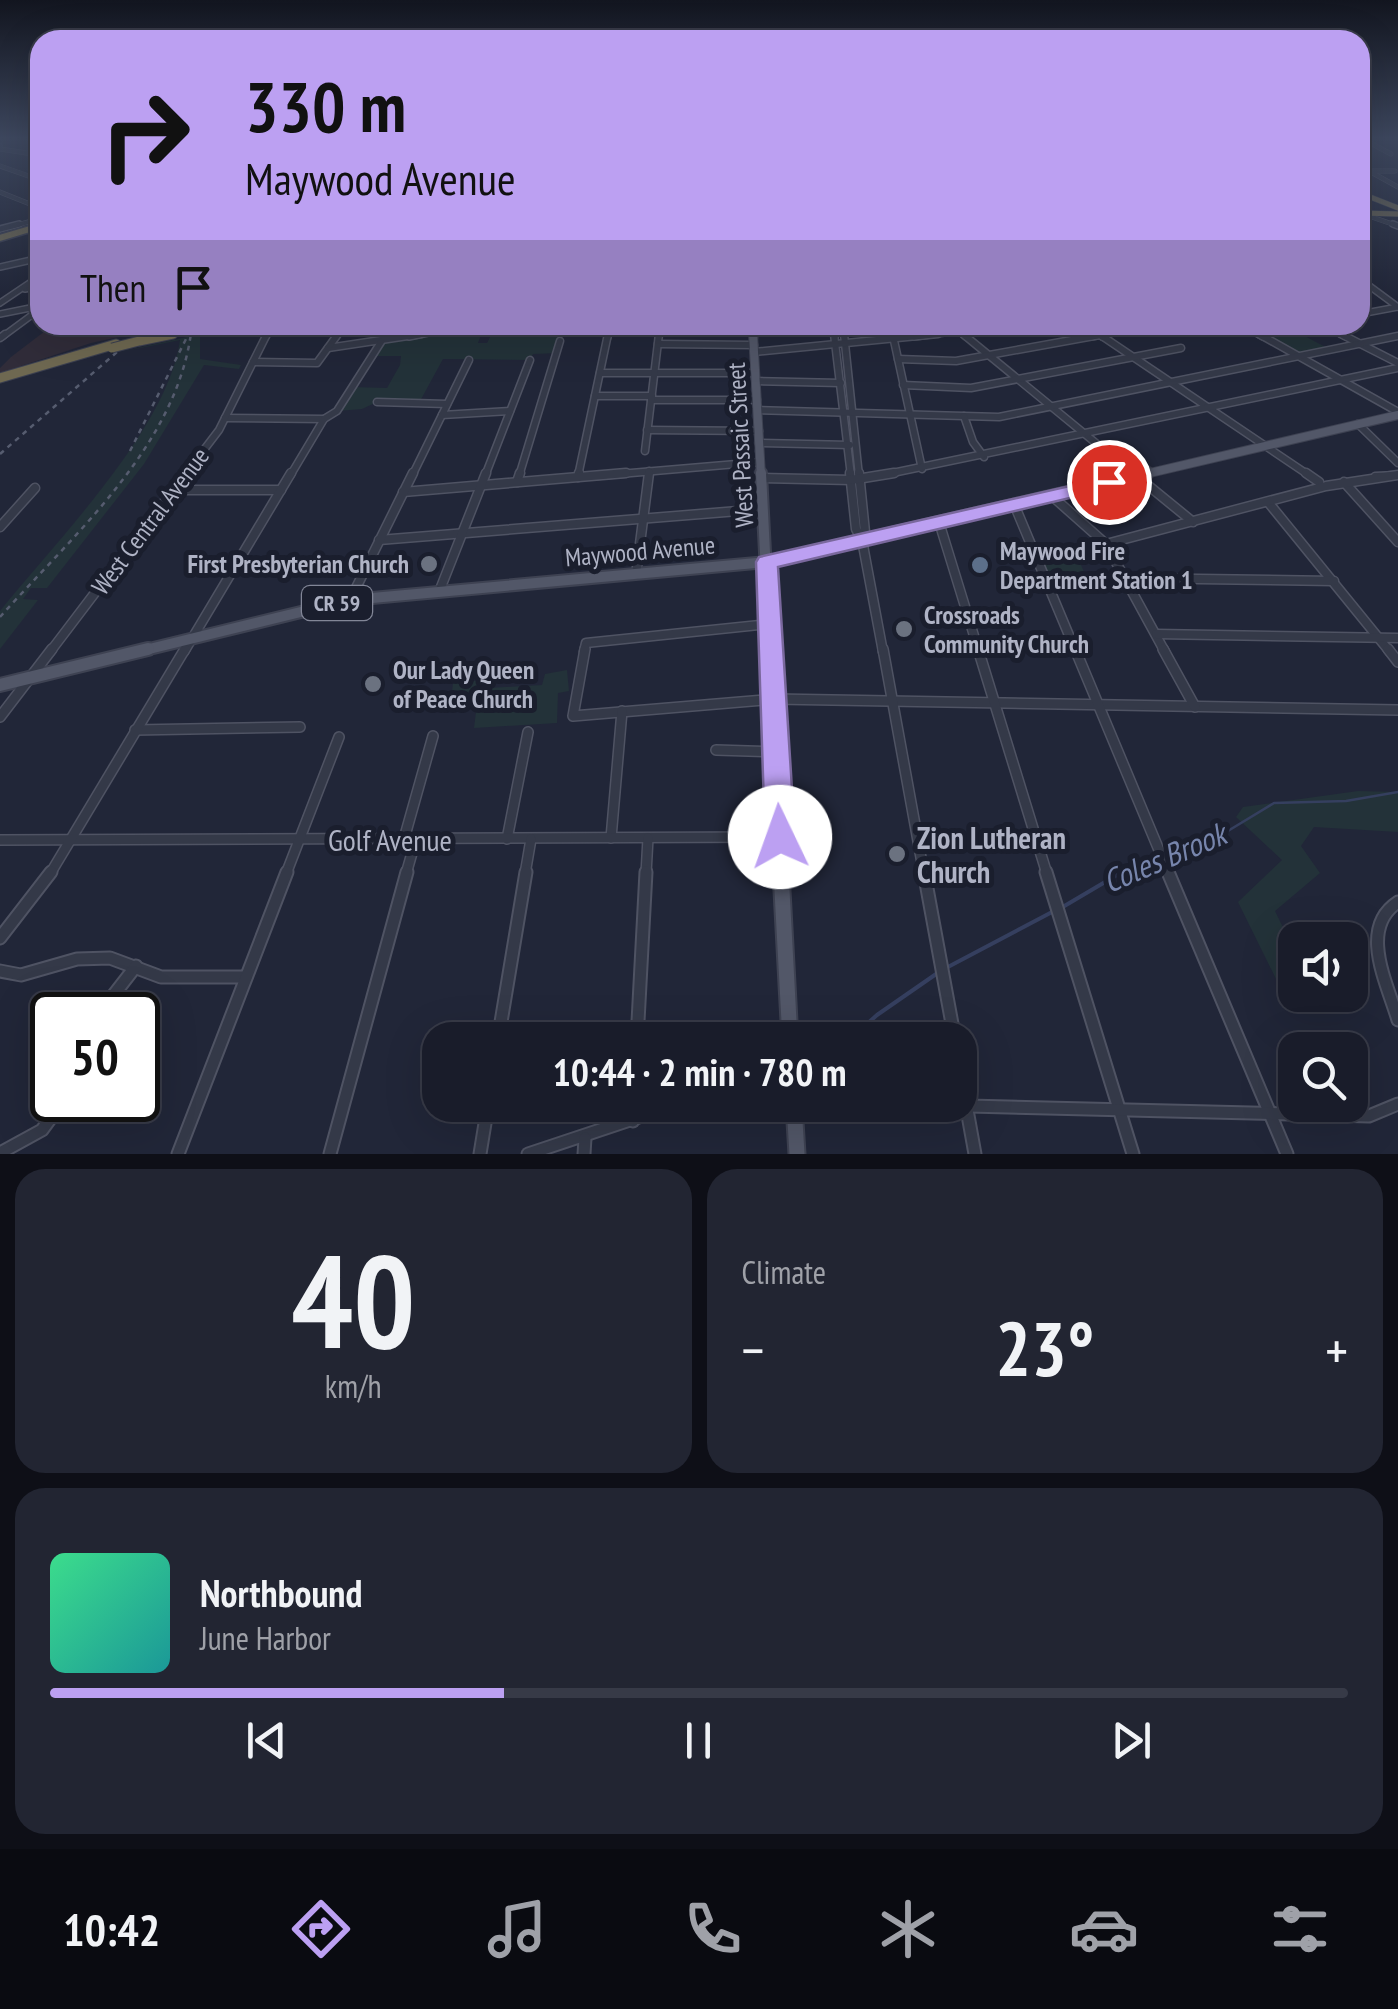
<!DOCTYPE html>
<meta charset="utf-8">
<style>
:root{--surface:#191c2a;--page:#222532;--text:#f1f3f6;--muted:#9fa1a8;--line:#373a47;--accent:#bca0f2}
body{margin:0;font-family:"PT Sans Narrow",sans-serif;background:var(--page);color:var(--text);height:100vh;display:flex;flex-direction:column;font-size:38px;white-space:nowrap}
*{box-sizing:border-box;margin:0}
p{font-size:32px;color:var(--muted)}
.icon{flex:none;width:55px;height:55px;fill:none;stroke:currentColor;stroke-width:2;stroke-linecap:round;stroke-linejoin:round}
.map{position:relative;height:1154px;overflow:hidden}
.drawer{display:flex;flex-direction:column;gap:15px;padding:15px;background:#0e0f17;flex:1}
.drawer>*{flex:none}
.banner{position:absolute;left:30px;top:30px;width:1340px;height:305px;border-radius:30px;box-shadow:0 10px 40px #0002,0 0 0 2px var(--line);background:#bca0f2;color:#111;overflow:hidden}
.buttons{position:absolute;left:1278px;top:922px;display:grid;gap:20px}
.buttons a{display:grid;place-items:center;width:90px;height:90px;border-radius:20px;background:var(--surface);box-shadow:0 10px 40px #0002,0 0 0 2px var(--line);font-size:50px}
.speed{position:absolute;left:30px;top:992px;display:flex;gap:20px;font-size:50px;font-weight:700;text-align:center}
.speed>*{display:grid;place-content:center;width:130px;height:130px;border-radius:50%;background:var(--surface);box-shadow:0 10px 40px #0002,0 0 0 2px var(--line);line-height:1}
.speed .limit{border:5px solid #111;border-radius:15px;background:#fff;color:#111}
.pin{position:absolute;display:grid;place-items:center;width:85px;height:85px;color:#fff;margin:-42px;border:5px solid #fff;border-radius:50%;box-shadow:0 2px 10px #0007}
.me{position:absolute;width:110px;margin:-55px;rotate:357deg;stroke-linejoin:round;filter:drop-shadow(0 0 8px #0008)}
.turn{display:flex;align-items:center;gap:35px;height:210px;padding:0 50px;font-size:45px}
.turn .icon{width:130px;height:130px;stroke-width:2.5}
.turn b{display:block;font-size:70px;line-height:85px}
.then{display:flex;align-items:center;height:95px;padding:0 50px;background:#0003;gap:20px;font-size:38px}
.big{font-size:75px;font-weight:700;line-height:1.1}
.drawer .widget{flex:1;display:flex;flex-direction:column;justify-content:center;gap:15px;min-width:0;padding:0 35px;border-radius:30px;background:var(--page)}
.drawer .dial{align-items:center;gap:0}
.dial b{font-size:130px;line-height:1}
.song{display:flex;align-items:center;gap:30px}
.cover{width:120px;height:120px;border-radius:15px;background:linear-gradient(135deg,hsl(150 70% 55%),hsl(180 70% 35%))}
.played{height:10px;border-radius:5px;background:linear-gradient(90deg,var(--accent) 35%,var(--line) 35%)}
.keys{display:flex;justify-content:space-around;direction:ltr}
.heat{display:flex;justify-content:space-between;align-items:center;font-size:55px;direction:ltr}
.drawer .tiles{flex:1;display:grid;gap:15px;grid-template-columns:1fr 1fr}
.widget:last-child{grid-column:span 2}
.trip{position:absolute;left:422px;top:1022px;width:555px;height:100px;border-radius:30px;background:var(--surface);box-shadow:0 10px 40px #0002,0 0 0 2px var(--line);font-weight:700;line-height:100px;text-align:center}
.dock{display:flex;height:160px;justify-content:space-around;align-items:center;background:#0a0b11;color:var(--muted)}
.dock .icon{width:70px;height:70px}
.dock .on{color:var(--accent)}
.dock b{font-size:45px;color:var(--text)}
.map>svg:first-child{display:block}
</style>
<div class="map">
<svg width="1398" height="1154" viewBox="0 0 1398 1154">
<rect width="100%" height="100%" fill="#212638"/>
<!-- medical -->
<polygon fill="#302c39" points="53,325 147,325 138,333 91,343 0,373 0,368 11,357"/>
<!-- green -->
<g fill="#233239">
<polygon points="466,325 473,325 481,335 478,343 487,343 490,337 562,336 557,353 533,354 530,360 443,359 419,403 377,402 362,409 337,411 352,387 387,388 400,365 401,356 372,356 373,343"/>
<polygon points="1242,325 1284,325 1331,350 1298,356"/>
<path d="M200 334V359L241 365 239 369 204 365 144 464 47 588H31L23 599 38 600 0 649V611C57 540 168 428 180 340L120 352Z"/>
<polygon points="1034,548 1074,550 1086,576 1046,576"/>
<polygon points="567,670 569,691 558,693 557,723 474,728 477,704 450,709 453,683 484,680 488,688 542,685 545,674"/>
<polygon points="1358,791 1398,792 1398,832 1314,827 1301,846 1320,873 1275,911 1295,952 1295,980 1276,979 1238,902 1282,860 1236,817 1243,807"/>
</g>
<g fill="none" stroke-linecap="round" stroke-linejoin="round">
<!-- stream-far1 -->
<polyline stroke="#353f5f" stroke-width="2.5" points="1118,874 1208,843 1274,803 1346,801 1398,792"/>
<!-- stream -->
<g stroke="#353f5f" stroke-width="4">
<polyline points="1061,908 1122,872"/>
<polyline points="946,968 1054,911"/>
<polyline points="849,1040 877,1015 939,972"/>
</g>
<!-- minor-far5 casing -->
<g stroke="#4f5363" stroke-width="5">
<g id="minor-far5">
<polyline points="1361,138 1391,154"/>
<polyline points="0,145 0,149 40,155"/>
<polyline points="0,166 40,180"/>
<polyline points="1360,166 1398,187"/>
<polyline points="1373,171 1395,171"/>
<polyline points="0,192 40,208"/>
<polyline points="1360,213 1398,226"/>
<polyline points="9,227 40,219"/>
</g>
</g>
<!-- minor-far4 casing -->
<g stroke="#4f5363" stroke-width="8">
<g id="minor-far4">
<polyline points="1393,224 1398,226"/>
<polyline points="0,229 19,224"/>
<polyline points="0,267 40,258"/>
<polyline points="1360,279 1398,307"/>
<polyline points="25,289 40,286"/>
<polyline points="0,303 40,276"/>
<polyline points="0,314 40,306"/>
<polyline points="1360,314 1398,307"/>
<polyline points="831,325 835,337"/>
<polyline points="843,325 844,337"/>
<polyline points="952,325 966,337"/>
<polyline points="1085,325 1102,337"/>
<polyline points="1242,325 1263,337"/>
<polyline points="1323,325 1346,337"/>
<polyline points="753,327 775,325"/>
<polyline points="1288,327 1302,325"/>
<polyline points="2,337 40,309"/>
<polyline points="266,337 272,325"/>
<polyline points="336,337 345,325"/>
<polyline points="409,337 466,325"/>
<polyline points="608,337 610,325"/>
<polyline points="659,337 660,325"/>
<polyline points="914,337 1004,325"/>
<polyline points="1091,337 1156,325"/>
</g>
</g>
<!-- minor-far3 casing -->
<g stroke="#4f5363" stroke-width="9">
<g id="minor-far3">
<polyline points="834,334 851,476"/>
<polyline points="844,334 859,476"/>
<polyline points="963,334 1136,476"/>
<polyline points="1099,334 1310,476"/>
<polyline points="1259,334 1398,412"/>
<polyline points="1341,334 1398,363"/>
<polyline points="893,336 922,469"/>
<polyline points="0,338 5,334"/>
<polyline points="658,344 754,345"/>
<polyline points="328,348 421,334"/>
<polyline points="754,352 938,334"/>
<polyline points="898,359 956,361 1105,334"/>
<polyline points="253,362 317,363 338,334"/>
<polyline points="600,373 755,373"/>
<polyline points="756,381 841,383"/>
<polyline points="903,385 971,388 1181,348"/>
<polyline points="595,396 652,396"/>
<polyline points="651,400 757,400"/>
<polyline points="377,402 447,404"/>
<polyline points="757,410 999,417 1398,336"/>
<polyline points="442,415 510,411"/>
<polyline points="964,416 973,442 984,457"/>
<polyline points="225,418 324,419"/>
<polyline points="1358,424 1398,463"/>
<polyline points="647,430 759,431"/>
<polyline points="759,443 850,445"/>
<polyline points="645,451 659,334"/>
<polyline points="184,476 219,430 267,334"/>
<polyline points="290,476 324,419 337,411 381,342"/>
<polyline points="412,476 469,360"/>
<polyline points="485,476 530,360"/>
<polyline points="519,476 560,341"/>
<polyline points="578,476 608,334"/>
<polyline points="596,476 760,462"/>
<polyline points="648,476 649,471"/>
<polyline points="878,476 1398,368"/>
<polyline points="1375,476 1398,475"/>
</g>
</g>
<!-- minor-far2 casing -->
<g stroke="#4f5363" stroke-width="11">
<g id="minor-far2">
<polyline points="850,473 856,529 862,540 883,652"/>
<polyline points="859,473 865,532 862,540"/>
<polyline points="1133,473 1193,522"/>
<polyline points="1306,473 1319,482"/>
<polyline points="578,477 579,473"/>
<polyline points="762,478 851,480 894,473"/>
<polyline points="517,482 520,473"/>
<polyline points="1344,482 1398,542"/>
<polyline points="172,490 281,490"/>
<polyline points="403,492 626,473"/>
<polyline points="1052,496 1106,544 1165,652"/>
<polyline points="1268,502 1390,652"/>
<polyline points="1014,504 1076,652"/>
<polyline points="939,522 979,652"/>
<polyline points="0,527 35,488"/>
<polyline points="379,540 763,509"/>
<polyline points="1106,544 1326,486 1398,475"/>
<polyline points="636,575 649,473"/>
<polyline points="1126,578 1334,581"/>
<polyline points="439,592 486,473"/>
<polyline points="350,600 413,473"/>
<polyline points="1156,634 1398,638"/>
<polyline points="50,652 186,473"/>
<polyline points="184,652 291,473"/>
<polyline points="584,652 586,643 769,624"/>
</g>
</g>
<!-- minor-far1 casing -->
<g stroke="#4f5363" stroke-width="12">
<g id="minor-far1">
<polyline points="585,649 573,716 775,699 1398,710"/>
<polyline points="883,649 924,874"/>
<polyline points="978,649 1047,874"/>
<polyline points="1075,649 1169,874"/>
<polyline points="1163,649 1195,707"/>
<polyline points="1388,649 1398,662"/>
<polyline points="0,717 52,649"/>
<polyline points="135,730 300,727"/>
<polyline points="716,750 776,752"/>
<polyline points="611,838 622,711"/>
<polyline points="404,839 433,736"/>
<polyline points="507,839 528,732"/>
<polyline points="0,840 780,837"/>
<polyline points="50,874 185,649"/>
<polyline points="286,874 339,737"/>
<polyline points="406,874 416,839"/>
<polyline points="525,874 531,839"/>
<polyline points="646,874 648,838"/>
</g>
</g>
<!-- minor casing -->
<g stroke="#4f5363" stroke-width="15">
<g id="minor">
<polyline points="924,872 955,1040"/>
<polyline points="1046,872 1133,1154"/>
<polyline points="1168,872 1287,1154"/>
<path d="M1398 902C1358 928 1387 983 1398 1020"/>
<polyline points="0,938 51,872"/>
<polyline points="0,971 21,975 77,959 110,958 161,977 246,977"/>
<polyline points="98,1015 136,966"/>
<polyline points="498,1040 526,872"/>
<polyline points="637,1040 646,872"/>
<polyline points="960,1071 975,1154"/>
<polyline points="929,1105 1369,1116 1398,1104"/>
<polyline points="633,1121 634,1105"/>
<polyline points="0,1153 42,1130 64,1100"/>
<polyline points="178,1154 287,872"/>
<polyline points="330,1154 407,872"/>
<polyline points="480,1154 488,1105"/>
<polyline points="528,1154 675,1105"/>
<polyline points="584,1154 585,1138"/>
</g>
</g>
<!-- major-far4 casing -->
<g stroke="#3e4252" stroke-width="9">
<polyline id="major-far4" points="753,325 754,337"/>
</g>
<!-- major-far3 casing -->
<g stroke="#3e4252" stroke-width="10">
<g id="major-far3">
<polyline points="753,334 761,476"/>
<polyline points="1137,476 1398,415"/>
</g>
</g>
<!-- major-far2 casing -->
<g stroke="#3e4252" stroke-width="14">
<g id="major-far2">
<polyline points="761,473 770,652"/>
<polyline points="137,652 350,600 767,562 1148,473"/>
</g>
</g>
<!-- major-far1 casing -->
<g stroke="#3e4252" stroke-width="16">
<g id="major-far1">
<polyline points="770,649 781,874"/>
<polyline points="0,685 148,649"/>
</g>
</g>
<!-- major casing -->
<g stroke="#3e4252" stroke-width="19">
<g id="major">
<polyline points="781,872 790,1040"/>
<polyline points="794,1105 797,1154"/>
</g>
</g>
<!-- highway-far2 casing -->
<g stroke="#3c4050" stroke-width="6">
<g id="highway-far2">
<polyline points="1360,193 1398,208"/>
<polyline points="1361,213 1398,214"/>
</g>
</g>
<!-- highway-far1 casing -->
<g stroke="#3c4050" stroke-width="9">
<g id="highway-far1">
<polyline points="0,238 40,226"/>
<polyline points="207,328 224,325"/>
<polyline points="160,337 174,334"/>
</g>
</g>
<!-- highway casing -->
<g stroke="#3c4050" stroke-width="11">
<g id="highway">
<polyline points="139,341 173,334"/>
<polyline points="0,378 116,344"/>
</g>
</g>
<!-- minor-far5 -->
<use href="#minor-far5" stroke="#343948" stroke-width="4"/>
<!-- minor-far4 -->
<use href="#minor-far4" stroke="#343948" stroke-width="5"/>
<!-- minor-far3 -->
<use href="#minor-far3" stroke="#343948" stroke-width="6"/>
<!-- minor-far2 -->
<use href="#minor-far2" stroke="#343948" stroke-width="8"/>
<!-- minor-far1 -->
<use href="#minor-far1" stroke="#343948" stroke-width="9"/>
<!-- minor -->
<use href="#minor" stroke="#343948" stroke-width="11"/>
<!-- major-far4 -->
<use href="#major-far4" stroke="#525768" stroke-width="6"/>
<!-- major-far3 -->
<use href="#major-far3" stroke="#525768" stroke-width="8"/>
<!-- major-far2 -->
<use href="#major-far2" stroke="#525768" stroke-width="10"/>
<!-- major-far1 -->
<use href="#major-far1" stroke="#525768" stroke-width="12"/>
<!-- major -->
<use href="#major" stroke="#525768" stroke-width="15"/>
<!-- highway-far2 -->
<use href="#highway-far2" stroke="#6e6851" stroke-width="5"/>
<!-- highway-far1 -->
<use href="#highway-far1" stroke="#6e6851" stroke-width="6"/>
<!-- highway -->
<use href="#highway" stroke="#6e6851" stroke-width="9"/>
<!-- rail -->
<g stroke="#565c6f" stroke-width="2.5" stroke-dasharray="5 5" stroke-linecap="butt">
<polyline points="130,451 188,335"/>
<polyline points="0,454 148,325"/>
<path d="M0 617C75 533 180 443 192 325"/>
</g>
<!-- highway-bridge-far1 casing -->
<g stroke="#3c4050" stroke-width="9" stroke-linecap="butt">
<polyline id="highway-bridge-far1" points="174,332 207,326"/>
</g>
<!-- highway-bridge casing -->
<g stroke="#3c4050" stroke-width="11" stroke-linecap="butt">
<polyline id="highway-bridge" points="112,348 139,341"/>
</g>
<!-- highway-bridge-far1 -->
<use href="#highway-bridge-far1" stroke="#6e6851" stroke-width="6"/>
<!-- highway-bridge -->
<use href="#highway-bridge" stroke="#6e6851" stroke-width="9"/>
</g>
<!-- sky -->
<linearGradient id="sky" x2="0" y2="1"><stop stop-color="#12151f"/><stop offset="0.46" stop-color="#3d475e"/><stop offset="1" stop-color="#3d475e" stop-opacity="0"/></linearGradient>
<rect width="1398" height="300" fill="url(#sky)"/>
<!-- route -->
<polygon fill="#bca0f2" stroke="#7a689d" stroke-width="2.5" points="1109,477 1116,478 1116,487 778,567 795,837 791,847 780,851 769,847 765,837 756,562 759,557"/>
<!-- markers -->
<g fill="#6b7280" stroke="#1a1e2d" stroke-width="4">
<circle cx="429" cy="564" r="10"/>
<circle cx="904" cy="629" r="10"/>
<circle cx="373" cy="684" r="10"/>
<circle cx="897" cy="854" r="10"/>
</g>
<circle fill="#5c6f8a" stroke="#1a1e2d" stroke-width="4" cx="980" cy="565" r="10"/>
<g text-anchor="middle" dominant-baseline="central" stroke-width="10" stroke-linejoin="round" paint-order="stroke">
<!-- shield labels -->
<rect fill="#1a1e2d" stroke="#828697" stroke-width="2.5" x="302" y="586" width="70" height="34" rx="8"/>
<g font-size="22" font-weight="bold" fill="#afb3c5">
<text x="337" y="603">CR 59</text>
</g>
<!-- street labels -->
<g font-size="25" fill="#afb3c5" stroke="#1a1e2d">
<text transform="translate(740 445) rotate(-93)">West Passaic Street</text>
<text transform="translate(150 521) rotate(-53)">West Central Avenue</text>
<text transform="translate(640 551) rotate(-5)">Maywood Avenue</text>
</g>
<!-- poi labels -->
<g font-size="25" font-weight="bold" fill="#afb3c5" stroke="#1a1e2d" text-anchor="start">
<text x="1000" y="551">Maywood Fire<tspan x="1000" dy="29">Department Station 1</tspan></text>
<text x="409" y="564" text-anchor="end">First Presbyterian Church</text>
<text x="924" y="615">Crossroads<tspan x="924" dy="29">Community Church</tspan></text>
<text x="393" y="670">Our Lady Queen<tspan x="393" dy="29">of Peace Church</tspan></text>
</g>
<!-- near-poi labels -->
<g font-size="30" font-weight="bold" fill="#afb3c5" stroke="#1a1e2d" text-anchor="start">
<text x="917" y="837">Zion Lutheran<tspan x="917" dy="34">Church</tspan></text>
</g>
<!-- near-street labels -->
<g font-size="30" fill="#afb3c5" stroke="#1a1e2d">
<text x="390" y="839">Golf Avenue</text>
</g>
<!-- near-water labels -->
<g font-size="32" font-style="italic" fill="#7785ac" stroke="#1a1e2d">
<text transform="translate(1164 857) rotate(-23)">Coles Brook</text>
</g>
</g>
</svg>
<div class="buttons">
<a><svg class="icon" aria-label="sound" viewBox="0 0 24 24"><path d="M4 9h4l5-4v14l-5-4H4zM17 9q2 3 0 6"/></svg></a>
<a><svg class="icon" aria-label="search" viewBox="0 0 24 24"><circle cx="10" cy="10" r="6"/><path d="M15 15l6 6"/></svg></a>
</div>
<div class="speed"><div class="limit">50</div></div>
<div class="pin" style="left:1109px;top:482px;background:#d93025"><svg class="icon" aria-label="arrive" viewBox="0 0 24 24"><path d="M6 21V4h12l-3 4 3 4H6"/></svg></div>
<svg class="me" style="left:780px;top:837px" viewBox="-20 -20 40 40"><circle r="19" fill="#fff"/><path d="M0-13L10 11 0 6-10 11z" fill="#bca0f2"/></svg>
<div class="trip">10:44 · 2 min · 780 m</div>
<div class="banner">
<div class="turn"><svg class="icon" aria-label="right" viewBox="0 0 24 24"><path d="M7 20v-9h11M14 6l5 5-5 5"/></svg><div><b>330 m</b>Maywood Avenue</div></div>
<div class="then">Then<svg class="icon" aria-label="arrive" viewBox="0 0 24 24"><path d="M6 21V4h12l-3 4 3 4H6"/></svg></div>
</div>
</div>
<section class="drawer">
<div class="tiles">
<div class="widget dial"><b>40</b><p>km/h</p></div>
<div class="widget"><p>Climate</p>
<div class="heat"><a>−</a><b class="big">23°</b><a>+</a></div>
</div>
<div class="widget">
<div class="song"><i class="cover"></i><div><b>Northbound</b><p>June Harbor</p></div></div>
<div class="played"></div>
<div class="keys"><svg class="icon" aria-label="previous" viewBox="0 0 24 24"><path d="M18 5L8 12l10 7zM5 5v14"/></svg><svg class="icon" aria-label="pause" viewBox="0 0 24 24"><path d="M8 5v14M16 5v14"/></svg><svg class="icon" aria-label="next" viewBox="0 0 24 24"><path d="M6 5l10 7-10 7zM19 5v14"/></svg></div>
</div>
</div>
</section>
<nav class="dock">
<b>10:42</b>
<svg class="icon on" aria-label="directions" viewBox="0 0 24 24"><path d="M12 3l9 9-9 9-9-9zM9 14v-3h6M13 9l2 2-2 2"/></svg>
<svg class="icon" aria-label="music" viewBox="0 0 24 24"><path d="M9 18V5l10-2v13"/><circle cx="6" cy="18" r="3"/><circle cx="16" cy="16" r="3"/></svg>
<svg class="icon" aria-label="phone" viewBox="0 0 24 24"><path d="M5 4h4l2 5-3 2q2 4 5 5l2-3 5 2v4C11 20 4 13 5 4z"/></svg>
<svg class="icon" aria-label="climate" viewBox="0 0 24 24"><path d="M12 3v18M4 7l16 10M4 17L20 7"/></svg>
<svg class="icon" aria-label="car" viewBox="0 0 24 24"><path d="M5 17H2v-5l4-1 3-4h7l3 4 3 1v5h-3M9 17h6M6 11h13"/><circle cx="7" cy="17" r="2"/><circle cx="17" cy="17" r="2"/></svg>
<svg class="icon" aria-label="filters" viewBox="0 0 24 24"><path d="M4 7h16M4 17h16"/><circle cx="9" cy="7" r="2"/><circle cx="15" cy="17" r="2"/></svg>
</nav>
